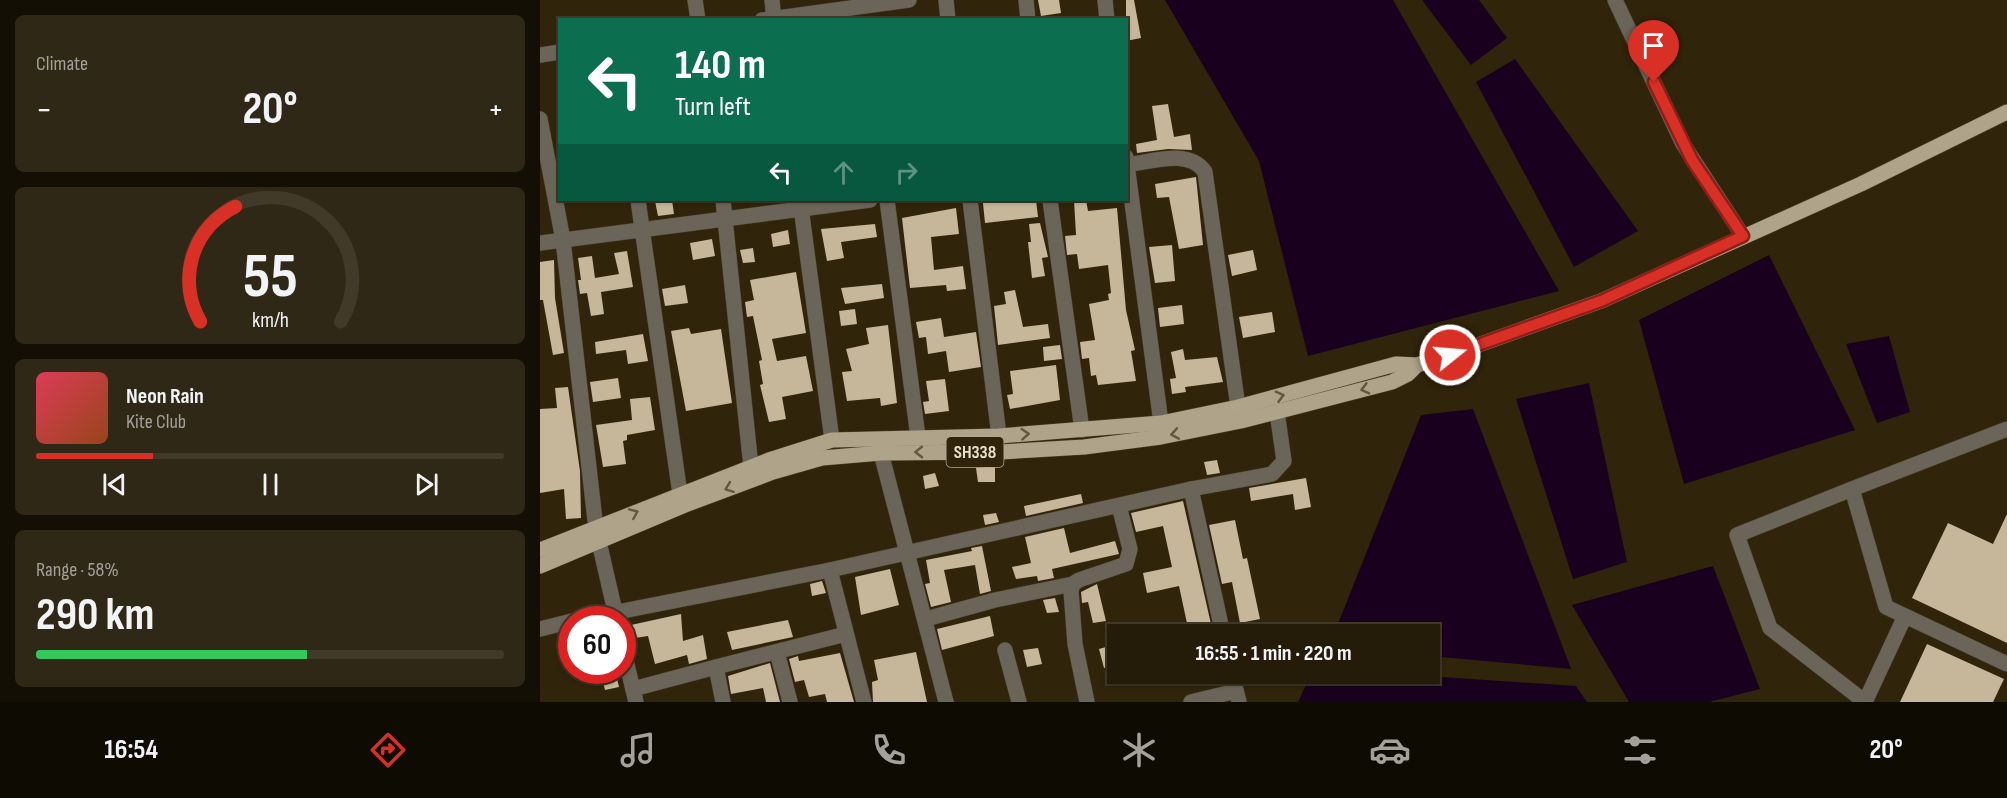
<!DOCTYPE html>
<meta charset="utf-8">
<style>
:root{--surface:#241b08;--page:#302816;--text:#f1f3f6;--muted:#a3a19c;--line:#413929;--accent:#d93025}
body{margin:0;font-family:"Sofia Sans Condensed",sans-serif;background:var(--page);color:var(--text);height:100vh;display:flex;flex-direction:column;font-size:22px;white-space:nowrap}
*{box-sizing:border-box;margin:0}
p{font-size:20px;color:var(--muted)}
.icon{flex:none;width:33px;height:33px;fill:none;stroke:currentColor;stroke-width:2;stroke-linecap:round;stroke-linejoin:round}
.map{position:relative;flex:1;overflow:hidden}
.side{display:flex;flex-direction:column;gap:15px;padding:15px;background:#140f04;width:540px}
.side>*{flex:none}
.guide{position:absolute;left:18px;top:18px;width:570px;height:183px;border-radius:0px;box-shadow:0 2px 4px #0004,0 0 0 2px var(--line);background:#0b6e4f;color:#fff;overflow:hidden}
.speed{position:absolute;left:18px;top:606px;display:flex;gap:12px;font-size:30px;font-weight:700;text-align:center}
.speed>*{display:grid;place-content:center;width:78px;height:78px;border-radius:50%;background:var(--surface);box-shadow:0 2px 4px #0004,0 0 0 2px var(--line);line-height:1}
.speed .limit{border:9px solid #d22;background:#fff;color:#111}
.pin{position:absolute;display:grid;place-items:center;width:51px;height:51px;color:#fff;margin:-62px -26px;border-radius:50% 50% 50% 0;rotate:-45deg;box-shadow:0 0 6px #0007}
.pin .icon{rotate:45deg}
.me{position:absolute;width:66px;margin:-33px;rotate:73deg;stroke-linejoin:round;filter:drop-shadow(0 0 4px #0008)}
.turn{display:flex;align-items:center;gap:21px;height:126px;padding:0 18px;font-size:27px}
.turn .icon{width:78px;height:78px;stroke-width:2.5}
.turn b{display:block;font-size:42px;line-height:51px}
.lanes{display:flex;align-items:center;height:57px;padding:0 18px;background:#0003;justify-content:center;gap:30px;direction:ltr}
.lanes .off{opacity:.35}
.big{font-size:45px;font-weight:700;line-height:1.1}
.side .widget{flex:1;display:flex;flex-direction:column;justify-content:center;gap:9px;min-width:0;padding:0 21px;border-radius:9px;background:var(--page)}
.side .dial{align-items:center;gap:0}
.dial svg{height:156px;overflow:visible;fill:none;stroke:var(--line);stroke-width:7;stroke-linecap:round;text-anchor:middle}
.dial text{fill:var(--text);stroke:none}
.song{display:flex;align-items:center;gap:18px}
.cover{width:72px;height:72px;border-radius:9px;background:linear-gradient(135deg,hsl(350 70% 55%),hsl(20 70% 35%))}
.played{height:6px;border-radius:3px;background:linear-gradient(90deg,var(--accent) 25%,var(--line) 25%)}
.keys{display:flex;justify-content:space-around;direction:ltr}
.heat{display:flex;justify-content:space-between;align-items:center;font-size:33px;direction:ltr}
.charge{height:9px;border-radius:4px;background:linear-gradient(90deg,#34c759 58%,var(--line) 0)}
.trip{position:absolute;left:567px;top:624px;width:333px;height:60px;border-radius:0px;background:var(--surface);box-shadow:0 2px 4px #0004,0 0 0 2px var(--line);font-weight:700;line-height:60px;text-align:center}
.menu{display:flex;height:96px;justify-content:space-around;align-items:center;background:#0e0b03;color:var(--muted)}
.menu .icon{width:42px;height:42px}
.menu .on{color:var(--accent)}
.menu b{font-size:27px;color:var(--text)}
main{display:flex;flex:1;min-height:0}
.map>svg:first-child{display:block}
</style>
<main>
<section class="side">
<div class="widget"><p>Climate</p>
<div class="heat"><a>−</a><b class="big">20°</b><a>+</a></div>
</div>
<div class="widget dial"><svg viewBox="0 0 100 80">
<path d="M14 69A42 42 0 1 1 86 69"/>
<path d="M14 69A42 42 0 0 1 32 10" stroke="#d93025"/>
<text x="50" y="56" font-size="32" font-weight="700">55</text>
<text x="50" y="72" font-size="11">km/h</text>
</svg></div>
<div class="widget">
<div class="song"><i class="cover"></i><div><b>Neon Rain</b><p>Kite Club</p></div></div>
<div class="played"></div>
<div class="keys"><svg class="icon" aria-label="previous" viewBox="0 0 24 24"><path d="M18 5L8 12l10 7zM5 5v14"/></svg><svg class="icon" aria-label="pause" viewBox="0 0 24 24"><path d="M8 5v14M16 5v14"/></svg><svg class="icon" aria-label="next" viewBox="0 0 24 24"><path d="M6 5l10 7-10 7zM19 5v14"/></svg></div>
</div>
<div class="widget"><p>Range · 58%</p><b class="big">290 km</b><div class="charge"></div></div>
</section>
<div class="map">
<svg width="1467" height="702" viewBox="0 0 1467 702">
<rect width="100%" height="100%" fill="#30240a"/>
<!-- water -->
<g fill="#19001e">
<polygon points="625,0 853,0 1019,291 768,356 719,161"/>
<polygon points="882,0 939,0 967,38 931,65"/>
<polygon points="975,59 1098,231 1034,267 936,82"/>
<polygon points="1229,255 1315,430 1144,484 1099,320"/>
<polygon points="1349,336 1370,412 1337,423 1306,344"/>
<polygon points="1049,383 1087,562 1033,579 976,399"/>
<polygon points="933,409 1031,669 890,656 890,634 794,634 881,415"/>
<polygon points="1173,566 1220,689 1169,702 1089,702 1032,605"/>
<polygon points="771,674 857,674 1036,686 1047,702 758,702"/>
</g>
<!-- building -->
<g fill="#c6b79a">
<polygon points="498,0 519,0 521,13 501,16"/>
<polygon points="586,0 594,0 601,38 586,41"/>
<polygon points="628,104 634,137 650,134 652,150 628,149 597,153 596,144 617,140 612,106"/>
<polygon points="656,177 663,245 639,249 629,197 617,198 615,184"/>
<polygon points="132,200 134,214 118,216 115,201"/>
<polygon points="496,200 498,217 445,223 443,203"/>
<polygon points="534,200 546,200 548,211 577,208 586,310 595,350 591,351 596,381 558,385 556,375 551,376 549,358 542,359 540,342 555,340 549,304 569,300 568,294 571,293 568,265 539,269 537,254 527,255 525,236 536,235"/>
<polygon points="416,208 419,234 391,237 394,270 423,266 426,289 407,291 406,285 370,288 362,218"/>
<polygon points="500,223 508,257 502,258 505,276 492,278 488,242 491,242 489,224"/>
<polygon points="335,224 337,237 301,242 304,258 287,261 281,229"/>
<polygon points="248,230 250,244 233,247 231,234"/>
<polygon points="172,239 175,256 153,260 150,243"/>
<polygon points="632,245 635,281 615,283 609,247"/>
<polygon points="213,248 215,262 203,263 200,250"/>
<polygon points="713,250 717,270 692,276 688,255"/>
<polygon points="87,251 93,287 61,292 64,314 51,316 47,293 40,294 38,280 41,280 38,258 52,256 55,278 79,274 74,253"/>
<polygon points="14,260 15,298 24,353 13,355 3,300 0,300 0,262"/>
<polygon points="256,272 266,333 232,339 237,361 266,356 273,391 242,397 246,419 229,422 220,385 223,384 219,361 222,360 213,316 207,317 205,302 214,300 210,280"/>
<polygon points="342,284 344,298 305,304 301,288"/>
<polygon points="145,285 148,303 125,306 122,289"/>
<polygon points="475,290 483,327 508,324 510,338 458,345 454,306 466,304 464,292"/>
<polygon points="642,305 644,324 620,327 618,308"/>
<polygon points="315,309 317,324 301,326 299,311"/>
<polygon points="732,312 735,332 703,338 699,317"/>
<polygon points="401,318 404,337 436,332 441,367 409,372 406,351 388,354 386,337 379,338 376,322"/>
<polygon points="348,325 357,403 341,406 340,398 307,401 302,372 312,371 306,349 329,344 326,328"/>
<polygon points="149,328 151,334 181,329 192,403 146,411 131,331"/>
<polygon points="103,334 108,361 88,364 86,350 56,354 55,342"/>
<polygon points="520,345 522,359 504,361 503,347"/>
<polygon points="643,349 645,360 677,357 683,382 645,387 646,392 632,394 630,379 636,378 631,352"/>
<polygon points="516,365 520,400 470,409 467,395 473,394 470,371"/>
<polygon points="78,378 81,398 53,402 50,382"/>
<polygon points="405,379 409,411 385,414 383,402 389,401 386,381"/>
<polygon points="28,387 40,471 41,518 26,519 24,489 0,493 0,409 17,408 15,388"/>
<polygon points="110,397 115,430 87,435 87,440 83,441 86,464 63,467 56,425 92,420 90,399"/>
<polygon points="677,460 680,473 667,475 664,462"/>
<polygon points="455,466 455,482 438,482 436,468"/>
<polygon points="395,473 399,486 385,489 383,476"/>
<polygon points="766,478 771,507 755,510 753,494 711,501 709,488"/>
<polygon points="541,494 543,503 486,516 484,506"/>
<polygon points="643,501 671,624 648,628 639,586 607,593 603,573 632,567 623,526 596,532 591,513"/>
<polygon points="456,513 459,522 445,525 443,515"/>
<polygon points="1467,514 1467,643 1372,598 1408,523 1453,544"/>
<polygon points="695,520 703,559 707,558 720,619 700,623 692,582 682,584 669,525"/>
<polygon points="524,528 530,553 575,541 579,554 512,569 514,578 498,581 497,576 476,579 472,567 491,563 485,537"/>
<polygon points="442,546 451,591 440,594 435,565 404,570 411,602 391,607 385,584 390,583 386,560 432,551 431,548"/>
<polygon points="350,569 359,605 321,615 315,577"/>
<polygon points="282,581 286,593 272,596 270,584"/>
<polygon points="557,584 566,621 553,623 548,602 542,603 541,592"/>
<polygon points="515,598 519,612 507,613 503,600"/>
<polygon points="141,614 143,641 163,635 167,659 149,664 147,655 115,664 108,636 95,638 91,625"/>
<polygon points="450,616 454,636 402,650 397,629"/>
<polygon points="248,620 253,637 192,650 187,632"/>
<polygon points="1387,644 1464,679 1453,702 1360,702"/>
<polygon points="573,645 577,665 564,668 559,649"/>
<polygon points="498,648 502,664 487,667 483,650"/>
<polygon points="376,652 387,702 333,702 332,682 338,680 334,660"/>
<polygon points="300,653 314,702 287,702 285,694 269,697 264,680 255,682 249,659 258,656 259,661"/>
<polygon points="230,663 240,702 226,702 223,688 191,694 188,676"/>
<polygon points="60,670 75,670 79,687 65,690"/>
</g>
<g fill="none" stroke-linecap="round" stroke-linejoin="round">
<!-- minor casing -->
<g stroke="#4d422a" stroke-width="16">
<g id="minor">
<polyline points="155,0 158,20"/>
<polyline points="232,0 234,20"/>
<polyline points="406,0 408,20"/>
<polyline points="486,0 488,20"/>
<polyline points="565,0 567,20"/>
<polyline points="1075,0 1143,144 1203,236"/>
<polyline points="222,20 369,0"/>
<polyline points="0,55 20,52"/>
<polyline points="0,119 23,240 56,529 77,620"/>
<polyline points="586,157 621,423"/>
<path d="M586 165C611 162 649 148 665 172L698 407"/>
<polyline points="98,200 140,494"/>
<polyline points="183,200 211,467"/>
<polyline points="260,200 292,440"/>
<polyline points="347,200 378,437"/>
<polyline points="430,200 459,436"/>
<polyline points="510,200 542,430"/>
<polyline points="0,243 330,200"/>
<polyline points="1467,429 1312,489 1346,607 1467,664"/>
<polyline points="341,453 406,702"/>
<polyline points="651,489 683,634"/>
<polyline points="1312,489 1197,535 1230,628 1325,702"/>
<polyline points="290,570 651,489 732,474 744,461 737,412"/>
<polyline points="386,619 455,600 533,584"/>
<polyline points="37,620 290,570 324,702"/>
<polyline points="0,629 32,621"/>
<polyline points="82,644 96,702"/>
<polyline points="465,650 479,702"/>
<polyline points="237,652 250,702"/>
<polyline points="176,667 306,634"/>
<polyline points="692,674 699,702"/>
<polyline points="93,689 176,667 183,702"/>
<polyline points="547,702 535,644 531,591 533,584 539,580 586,564 590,549 579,506"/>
<polyline points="651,702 696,691"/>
<polyline points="1325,702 1365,616"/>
</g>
</g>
<!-- major casing -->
<g stroke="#4d422a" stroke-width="16">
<g id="major">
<polyline points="0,550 229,460 292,440 459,436 621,423 698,407 856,364 877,365 927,349 1061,301 1321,184 1467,112"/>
<polyline points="0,566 145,505 233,472 282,458 341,453 460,452 544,447 621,437 701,421 852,382 868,374 877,365"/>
</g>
</g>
<!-- minor -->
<use href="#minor" stroke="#6a6459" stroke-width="15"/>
<!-- major -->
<use href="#major" stroke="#afa38a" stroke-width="15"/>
</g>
<!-- one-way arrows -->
<defs><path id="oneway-chevron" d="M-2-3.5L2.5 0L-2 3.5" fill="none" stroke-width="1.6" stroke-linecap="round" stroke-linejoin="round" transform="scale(1.5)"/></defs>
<g stroke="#63573d">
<use href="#oneway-chevron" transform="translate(825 389) rotate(165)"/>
<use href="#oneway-chevron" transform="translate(740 396) rotate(-15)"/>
<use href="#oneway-chevron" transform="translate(485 434) rotate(-4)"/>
<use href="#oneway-chevron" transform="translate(635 434) rotate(170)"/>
<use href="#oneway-chevron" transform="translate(379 452) rotate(179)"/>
<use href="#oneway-chevron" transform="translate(189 488) rotate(159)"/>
<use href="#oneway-chevron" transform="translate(94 513) rotate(-23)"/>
</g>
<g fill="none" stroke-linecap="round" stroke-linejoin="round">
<!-- route casing -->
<g stroke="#8d1f18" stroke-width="15">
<polyline id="route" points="910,355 1061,301 1203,236 1152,160 1114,82"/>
</g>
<!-- route -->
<use href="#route" stroke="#d93025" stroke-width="10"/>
</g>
<g text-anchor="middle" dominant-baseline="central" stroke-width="6" stroke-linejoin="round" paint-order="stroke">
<!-- shield labels -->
<rect fill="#30240a" stroke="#b1a895" stroke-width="1.5" x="406.5" y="437" width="57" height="30" rx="4.5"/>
<g font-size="18" font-weight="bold" fill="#e8e1d1">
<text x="435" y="452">SH338</text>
</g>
</g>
</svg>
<div class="speed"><div class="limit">60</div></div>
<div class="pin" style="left:1114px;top:82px;background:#d93025"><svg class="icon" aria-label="arrive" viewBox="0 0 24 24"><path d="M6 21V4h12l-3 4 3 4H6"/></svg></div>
<svg class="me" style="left:910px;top:355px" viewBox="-20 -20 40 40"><circle r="17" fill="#d93025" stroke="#fff" stroke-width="3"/><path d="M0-11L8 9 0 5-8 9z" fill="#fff"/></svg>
<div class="trip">16:55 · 1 min · 220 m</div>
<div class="guide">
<div class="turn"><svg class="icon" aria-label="left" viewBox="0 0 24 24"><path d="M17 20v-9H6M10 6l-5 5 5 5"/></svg><div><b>140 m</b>Turn left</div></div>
<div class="lanes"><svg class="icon" aria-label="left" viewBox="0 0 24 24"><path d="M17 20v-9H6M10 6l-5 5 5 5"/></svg><svg class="icon off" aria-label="ahead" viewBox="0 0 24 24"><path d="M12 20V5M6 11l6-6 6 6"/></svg><svg class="icon off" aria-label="right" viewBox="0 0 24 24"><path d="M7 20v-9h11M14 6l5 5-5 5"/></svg></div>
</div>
</div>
</main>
<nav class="menu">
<b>16:54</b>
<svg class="icon on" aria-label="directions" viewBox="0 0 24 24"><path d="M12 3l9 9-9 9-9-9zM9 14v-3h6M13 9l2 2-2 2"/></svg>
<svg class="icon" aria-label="music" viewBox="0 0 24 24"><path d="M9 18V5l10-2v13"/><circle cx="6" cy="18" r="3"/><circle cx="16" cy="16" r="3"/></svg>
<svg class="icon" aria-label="phone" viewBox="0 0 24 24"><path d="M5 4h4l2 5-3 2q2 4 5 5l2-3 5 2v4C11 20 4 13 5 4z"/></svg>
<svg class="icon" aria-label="climate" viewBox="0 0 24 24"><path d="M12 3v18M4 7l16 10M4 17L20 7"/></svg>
<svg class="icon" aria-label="car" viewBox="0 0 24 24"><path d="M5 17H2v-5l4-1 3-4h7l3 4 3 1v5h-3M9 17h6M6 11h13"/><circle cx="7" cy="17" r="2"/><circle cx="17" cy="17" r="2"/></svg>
<svg class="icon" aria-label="filters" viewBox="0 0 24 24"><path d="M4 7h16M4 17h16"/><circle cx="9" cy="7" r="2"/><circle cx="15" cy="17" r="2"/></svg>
<b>20°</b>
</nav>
